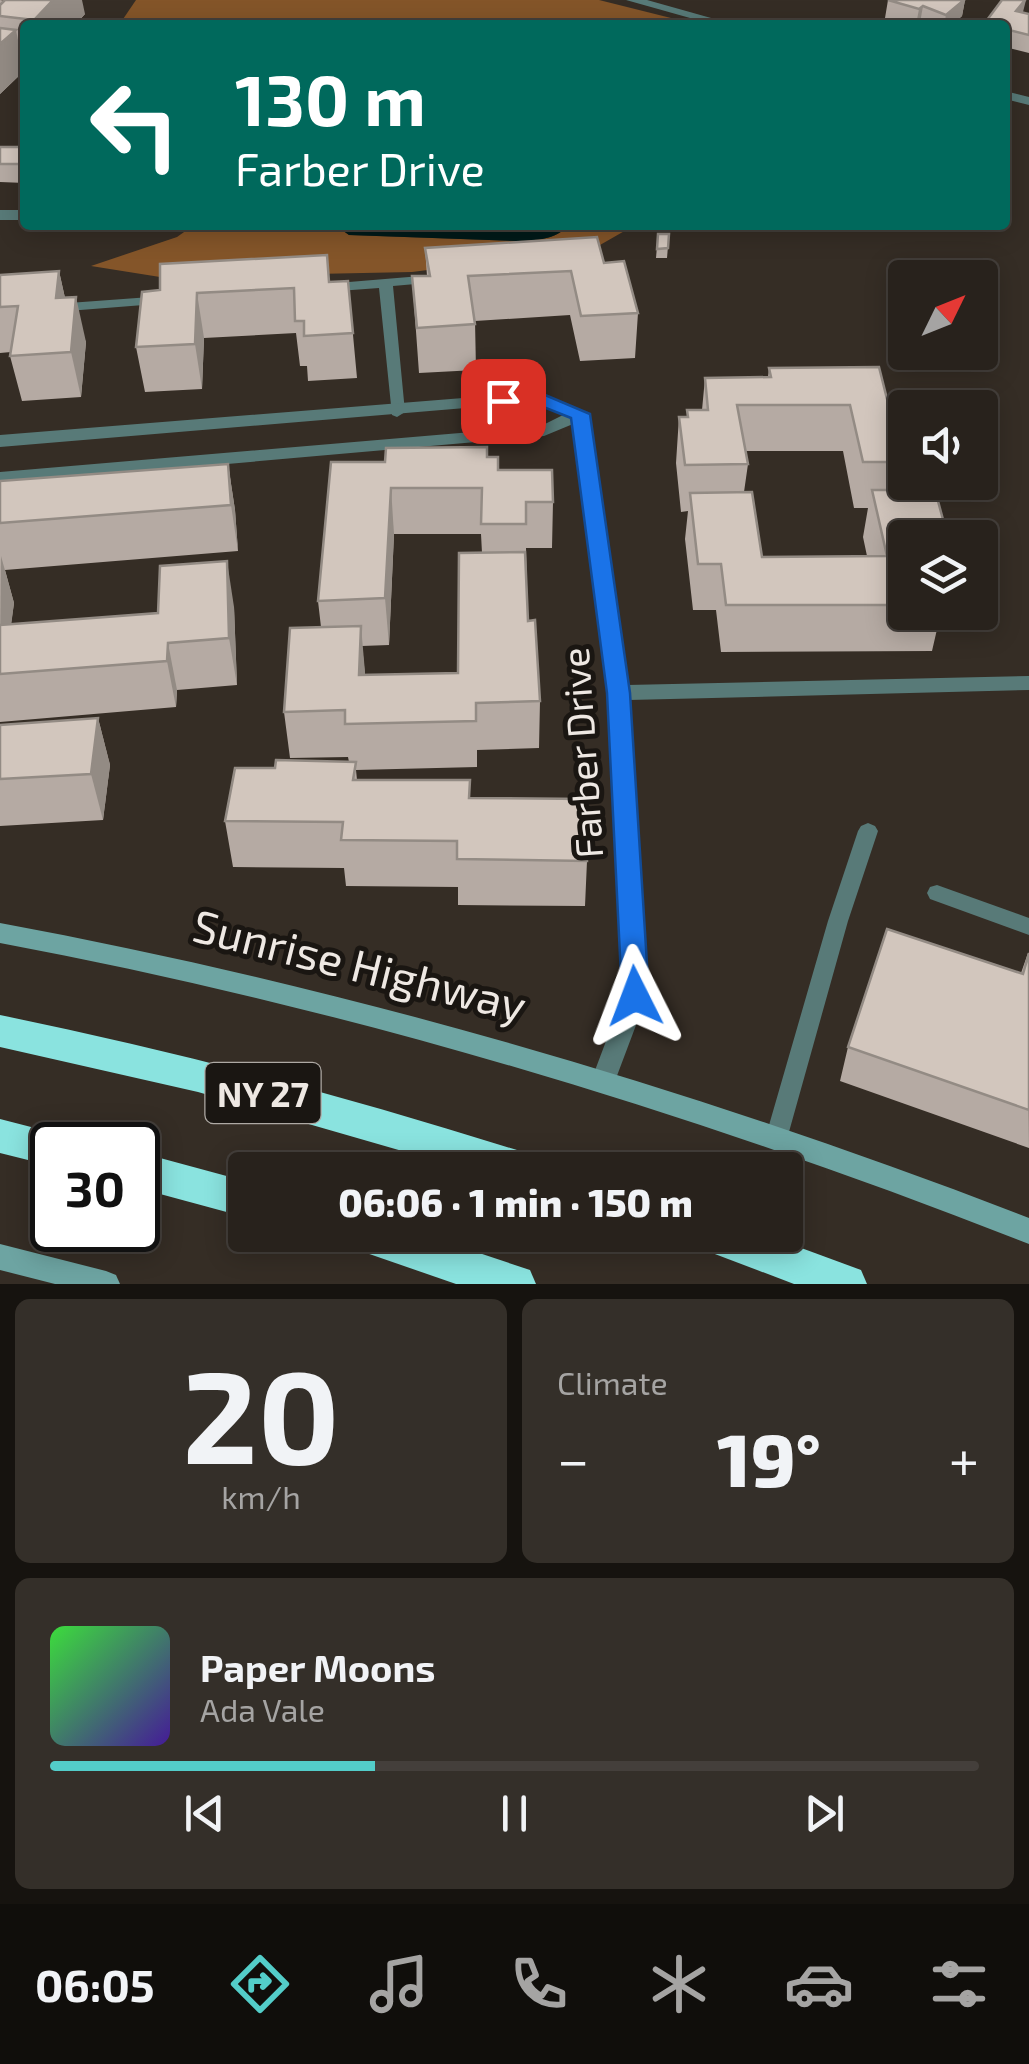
<!DOCTYPE html>
<meta charset="utf-8">
<style>
:root{--surface:#28221c;--page:#342f29;--text:#f1f3f6;--muted:#a5a4a3;--line:#443f3b;--accent:#53cdc9}
body{margin:0;font-family:"Exo 2",sans-serif;background:var(--page);color:var(--text);height:100vh;display:flex;flex-direction:column;font-size:38px;white-space:nowrap}
*{box-sizing:border-box;margin:0}
p{font-size:32px;color:var(--muted)}
.icon{flex:none;width:55px;height:55px;fill:none;stroke:currentColor;stroke-width:2;stroke-linecap:round;stroke-linejoin:round}
.map{position:relative;height:1284px;overflow:hidden}
.drawer{display:flex;flex-direction:column;gap:15px;padding:15px;background:#16130f;flex:1}
.drawer>*{flex:none}
.banner{position:absolute;left:20px;top:20px;width:990px;height:210px;border-radius:10px;box-shadow:0 5px 25px #0003,0 0 0 2px var(--line);background:#00695c;color:#fff;overflow:hidden}
.needle{width:65px;rotate:47deg}
.buttons{position:absolute;left:888px;top:260px;display:grid;gap:20px}
.buttons a{display:grid;place-items:center;width:110px;height:110px;border-radius:10px;background:var(--surface);box-shadow:0 5px 25px #0003,0 0 0 2px var(--line);font-size:50px}
.speed{position:absolute;left:30px;top:1122px;display:flex;gap:20px;font-size:50px;font-weight:700;text-align:center}
.speed>*{display:grid;place-content:center;width:130px;height:130px;border-radius:50%;background:var(--surface);box-shadow:0 5px 25px #0003,0 0 0 2px var(--line);line-height:1}
.speed .limit{border:5px solid #111;border-radius:15px;background:#fff;color:#111}
.pin{position:absolute;display:grid;place-items:center;width:85px;height:85px;color:#fff;margin:-42px;border-radius:20px;box-shadow:0 5px 15px #0006}
.me{position:absolute;width:110px;margin:-55px;rotate:357deg;stroke-linejoin:round;filter:drop-shadow(0 0 8px #0008)}
.turn{display:flex;align-items:center;gap:35px;height:210px;padding:0 50px;font-size:45px}
.turn .icon{width:130px;height:130px;stroke-width:2.5}
.turn b{display:block;font-size:70px;line-height:85px}
.big{font-size:75px;font-weight:800;line-height:1.1}
.drawer .card{flex:1;display:flex;flex-direction:column;justify-content:center;gap:15px;min-width:0;padding:0 35px;border-radius:15px;background:var(--page)}
.drawer .dial{align-items:center;gap:0}
.dial b{font-size:130px;line-height:1}
.song{display:flex;align-items:center;gap:30px}
.cover{width:120px;height:120px;border-radius:15px;background:linear-gradient(135deg,hsl(120 70% 55%),hsl(260 70% 35%))}
.played{height:10px;border-radius:5px;background:linear-gradient(90deg,var(--accent) 35%,var(--line) 35%)}
.keys{display:flex;justify-content:space-around;direction:ltr}
.heat{display:flex;justify-content:space-between;align-items:center;font-size:55px;direction:ltr}
.drawer .tiles{flex:1;display:grid;gap:15px;grid-template-columns:1fr 1fr}
.card:last-child{grid-column:span 2}
.trip{position:absolute;left:228px;top:1152px;width:575px;height:100px;border-radius:10px;background:var(--surface);box-shadow:0 5px 25px #0003,0 0 0 2px var(--line);font-weight:800;line-height:100px;text-align:center}
.menu{display:flex;height:160px;justify-content:space-around;align-items:center;background:#100e0b;color:var(--muted)}
.menu .icon{width:70px;height:70px}
.menu .on{color:var(--accent)}
.menu b{font-size:45px;color:var(--text)}
.map>svg:first-child{display:block}
</style>
<div class="map">
<svg width="1029" height="1284" viewBox="0 0 1029 1284">
<rect width="100%" height="100%" fill="#352d25"/>
<!-- forest -->
<g fill="#845529">
<polygon points="136,0 599,0 699,25 119,25"/>
<path d="M194 225H335L349 235 518 241C537 240 555 240 569 225H635L593 249 412 272 160 277 91 266 177 237Z"/>
</g>
<!-- water -->
<path fill="#001a19" d="M335 225H569C555 240 537 240 518 241L349 235Z"/>
<g fill="none" stroke-linecap="round" stroke-linejoin="round">
<!-- lane -->
<g fill="#587a78" fill-rule="evenodd">
<polygon points="433,275 440,279 438,282 393,286 405,412 397,417 392,415 379,288 325,292 318,288 325,284"/>
<polygon points="164,296 169,297 169,303 55,312 48,308 55,304"/>
<polygon points="868,823 875,826 878,831 848,921 787,1139 784,1146 776,1149 768,1146 765,1139 828,921 858,831 861,826"/>
<polygon points="937,885 1029,918 1029,935 930,899 927,893 930,887"/>
</g>
<!-- street -->
<g fill="#587a78" fill-rule="evenodd">
<polygon points="626,0 647,0 736,25 715,25"/>
<polygon points="1005,91 1029,97 1029,105 1005,99"/>
<rect x="0" y="210" width="25" height="10"/>
<polygon points="538,392 589,414 627,685 1029,676 1029,690 629,700 647,996 615,1081 612,1089 603,1092 594,1089 591,1081 623,996 608,693 573,424 544,436 0,484 0,472 541,426 565,414 536,402 0,447 0,435"/>
</g>
<!-- secondary -->
<g fill="#6da4a2" fill-rule="evenodd">
<path d="M0 923C351 988 696 1089 1029 1218V1244C696 1113 352 1009 0 943Z"/>
<polygon points="0,1244 106,1271 116,1275 120,1284 55,1284 0,1270"/>
</g>
<!-- highway -->
<g fill="#8ae3df" fill-rule="evenodd">
<path d="M0 1015C177 1051 351 1098 523 1152L537 1157 543 1170H468L198 1092 0 1047Z"/>
<polygon points="0,1119 66,1136 70,1145 52,1145 52,1166 0,1153"/>
<polygon points="138,1152 245,1181 245,1217 138,1188"/>
<polygon points="346,1235 425,1235 530,1270 536,1284 456,1284 352,1248"/>
<polygon points="693,1235 766,1235 861,1270 867,1284 794,1284 699,1248"/>
</g>
</g>
<!-- wall -->
<g fill="#b5aaa3" fill-rule="evenodd">
<polygon points="0,0 85,14 75,25 25,25 25,58 22,58 24,71 0,94"/>
<polygon points="888,0 965,0 962,16 952,25 924,25 920,23 918,25 910,25 885,18"/>
<polygon points="1023,13 1029,14 1029,53 1005,47 1005,25 984,25 984,24"/>
<polygon points="0,147 25,147 25,183 0,182"/>
<polygon points="658,234 669,234 667,258 656,258"/>
<polygon points="425,248 604,263 638,313 635,358 580,361 570,315 475,321 476,370 419,373 412,276 427,276"/>
<polygon points="59,271 65,298 86,342 81,397 22,401 10,356 11,352 0,353 0,275"/>
<polygon points="348,281 357,378 308,381 307,366 300,366 296,333 204,338 202,389 145,392 136,347 160,290"/>
<path d="M769 368 887 399 905 408V482H921L905 538V612H941L932 651 721 652 716 610H693L685 539 688 511 681 512 676 463 679 417H687V410H702L705 378 768 377ZM745 451H843L854 508H868L863 537 867 556 762 557 744 492 748 464Z"/>
<path d="M385 462 499 470 553 502 552 548H526L528 621 540 701 539 748 477 750V767L356 770 357 780 470 798 587 861 585 906 458 905V887L346 886 344 868 233 867 225 821 275 768 349 762 348 757 290 758 284 712 321 627 318 601ZM394 534H481L482 553 458 673 365 675 362 646 389 645Z"/>
<polygon points="228,464 235,510 238,551 5,570 14,603 11,624 234,607 237,685 177,690 176,707 0,722 0,481"/>
<polygon points="98,718 110,765 103,820 0,826 0,725"/>
<polygon points="1028,953 1029,1148 840,1081 848,1047 1021,973"/>
</g>
<!-- shaded-wall -->
<g fill="#938b84">
<polygon points="53,0 82,0 85,14 75,25 35,25 34,20"/>
<polygon points="964,0 965,0 962,16 952,25 944,25 946,15"/>
<polygon points="1025,0 1026,0 1022,16 1016,11"/>
<polygon points="923,6 920,23 916,25 919,9"/>
<polygon points="16,30 24,71 0,94 0,44"/>
<polygon points="25,156 25,183 21,164"/>
<polygon points="59,271 69,316 56,298"/>
<polygon points="197,293 204,338 202,389 195,344"/>
<polygon points="76,297 86,342 81,397 71,352"/>
<polygon points="228,464 235,510 238,551 231,505"/>
<polygon points="391,488 394,534 389,645 385,598"/>
<polygon points="1,556 14,603 5,672 0,654"/>
<polygon points="227,561 234,607 237,685 229,638"/>
<polygon points="361,626 365,672 363,722 359,675"/>
<polygon points="168,643 177,690 176,707 167,661"/>
<polygon points="98,718 110,765 103,820 91,774"/>
</g>
<!-- building -->
<g fill="#d2c6bd" stroke="#938b84" stroke-width="2.5">
<polygon points="5,0 53,0 34,20 0,16 0,5"/>
<polygon points="888,0 964,0 946,15 923,6 919,9"/>
<polygon points="1002,0 1025,0 1016,11 1029,14 1029,35 1005,29 1005,25 984,24"/>
<polygon points="0,28 16,30 0,44"/>
<polygon points="0,147 25,147 25,156 21,164 0,164"/>
<polygon points="658,234 669,234 668,248 657,249"/>
<polygon points="597,237 604,263 624,261 638,313 581,316 571,271 468,276 475,324 417,328 412,276 430,276 425,248"/>
<polygon points="327,255 329,282 348,281 353,333 304,336 304,321 295,321 294,288 197,293 195,344 136,347 142,292 160,290 160,264"/>
<polygon points="59,271 56,298 76,297 71,352 10,356 18,306 0,307 0,275"/>
<polygon points="879,367 887,399 908,398 911,408 905,408 905,462 863,462 850,405 737,405 748,464 685,465 679,417 688,417 687,410 708,410 705,378 771,377 769,368"/>
<polygon points="487,447 487,457 498,457 498,470 552,470 553,502 526,502 526,524 481,524 482,488 391,488 385,598 318,601 331,462 385,462 386,448"/>
<polygon points="228,464 231,505 0,523 0,481"/>
<polygon points="872,490 935,490 948,538 905,538 905,605 726,605 721,564 698,564 690,493 752,492 762,557 887,556"/>
<polygon points="525,552 528,621 535,620 540,701 476,703 476,721 345,724 345,710 284,712 290,628 361,626 359,675 458,673 459,553"/>
<polygon points="227,561 229,638 168,643 167,661 0,674 0,625 158,613 160,566"/>
<polygon points="98,718 91,774 0,779 0,725"/>
<polygon points="276,760 356,762 353,780 470,780 469,798 586,799 587,861 457,859 457,841 341,840 343,822 225,821 235,768 275,768"/>
<polygon points="887,929 1023,974 1029,953 1029,1110 848,1047"/>
</g>
<!-- route -->
<polygon fill="#1a73e8" stroke="#114b97" stroke-width="2.5" points="538,392 590,414 630,693 649,996 645,1004 635,1008 626,1004 622,996 607,693 571,418 536,404 503,407 493,401 503,395"/>
<g text-anchor="middle" dominant-baseline="central" stroke-width="10" stroke-linejoin="round" paint-order="stroke">
<!-- shield labels -->
<rect fill="#1a1612" stroke="#aea9a4" stroke-width="2.5" x="205.5" y="1063" width="115" height="60" rx="8"/>
<g font-size="35" font-weight="bold" fill="#eee8e3">
<text x="263" y="1093">NY 27</text>
</g>
<!-- street labels -->
<g font-size="38" fill="#eee8e3" stroke="#1a1612">
<text transform="translate(581 753) rotate(-94)">Farber Drive</text>
</g>
<!-- near-street labels -->
<g font-size="45" fill="#eee8e3" stroke="#1a1612">
<text transform="translate(360 964) rotate(14)">Sunrise Highway</text>
</g>
</g>
</svg>
<div class="buttons">
<a><svg class="needle" viewBox="-14 -14 28 28"><path d="M0-13l5 13h-10z" fill="#e53935"/><path d="M0 13l5-13h-10z" fill="#a5a4a3"/></svg></a>
<a><svg class="icon" aria-label="sound" viewBox="0 0 24 24"><path d="M4 9h4l5-4v14l-5-4H4zM17 9q2 3 0 6"/></svg></a>
<a><svg class="icon" aria-label="layers" viewBox="0 0 24 24"><path d="M12 4l9 5-9 5-9-5zM3 14l9 5 9-5"/></svg></a>
</div>
<div class="speed"><div class="limit">30</div></div>
<div class="pin" style="left:503px;top:401px;background:#d93025"><svg class="icon" aria-label="arrive" viewBox="0 0 24 24"><path d="M6 21V4h12l-3 4 3 4H6"/></svg></div>
<svg class="me" style="left:635px;top:996px" viewBox="-20 -20 40 40"><path d="M0-17L14 15 0 8-14 15z" fill="#1a73e8" stroke="#fff" stroke-width="4"/></svg>
<div class="trip">06:06 · 1 min · 150 m</div>
<div class="banner">
<div class="turn"><svg class="icon" aria-label="left" viewBox="0 0 24 24"><path d="M17 20v-9H6M10 6l-5 5 5 5"/></svg><div><b>130 m</b>Farber Drive</div></div>
</div>
</div>
<section class="drawer">
<div class="tiles">
<div class="card dial"><b>20</b><p>km/h</p></div>
<div class="card"><p>Climate</p>
<div class="heat"><a>−</a><b class="big">19°</b><a>+</a></div>
</div>
<div class="card">
<div class="song"><i class="cover"></i><div><b>Paper Moons</b><p>Ada Vale</p></div></div>
<div class="played"></div>
<div class="keys"><svg class="icon" aria-label="previous" viewBox="0 0 24 24"><path d="M18 5L8 12l10 7zM5 5v14"/></svg><svg class="icon" aria-label="pause" viewBox="0 0 24 24"><path d="M8 5v14M16 5v14"/></svg><svg class="icon" aria-label="next" viewBox="0 0 24 24"><path d="M6 5l10 7-10 7zM19 5v14"/></svg></div>
</div>
</div>
</section>
<nav class="menu">
<b>06:05</b>
<svg class="icon on" aria-label="directions" viewBox="0 0 24 24"><path d="M12 3l9 9-9 9-9-9zM9 14v-3h6M13 9l2 2-2 2"/></svg>
<svg class="icon" aria-label="music" viewBox="0 0 24 24"><path d="M9 18V5l10-2v13"/><circle cx="6" cy="18" r="3"/><circle cx="16" cy="16" r="3"/></svg>
<svg class="icon" aria-label="phone" viewBox="0 0 24 24"><path d="M5 4h4l2 5-3 2q2 4 5 5l2-3 5 2v4C11 20 4 13 5 4z"/></svg>
<svg class="icon" aria-label="climate" viewBox="0 0 24 24"><path d="M12 3v18M4 7l16 10M4 17L20 7"/></svg>
<svg class="icon" aria-label="car" viewBox="0 0 24 24"><path d="M5 17H2v-5l4-1 3-4h7l3 4 3 1v5h-3M9 17h6M6 11h13"/><circle cx="7" cy="17" r="2"/><circle cx="17" cy="17" r="2"/></svg>
<svg class="icon" aria-label="filters" viewBox="0 0 24 24"><path d="M4 7h16M4 17h16"/><circle cx="9" cy="7" r="2"/><circle cx="15" cy="17" r="2"/></svg>
</nav>
